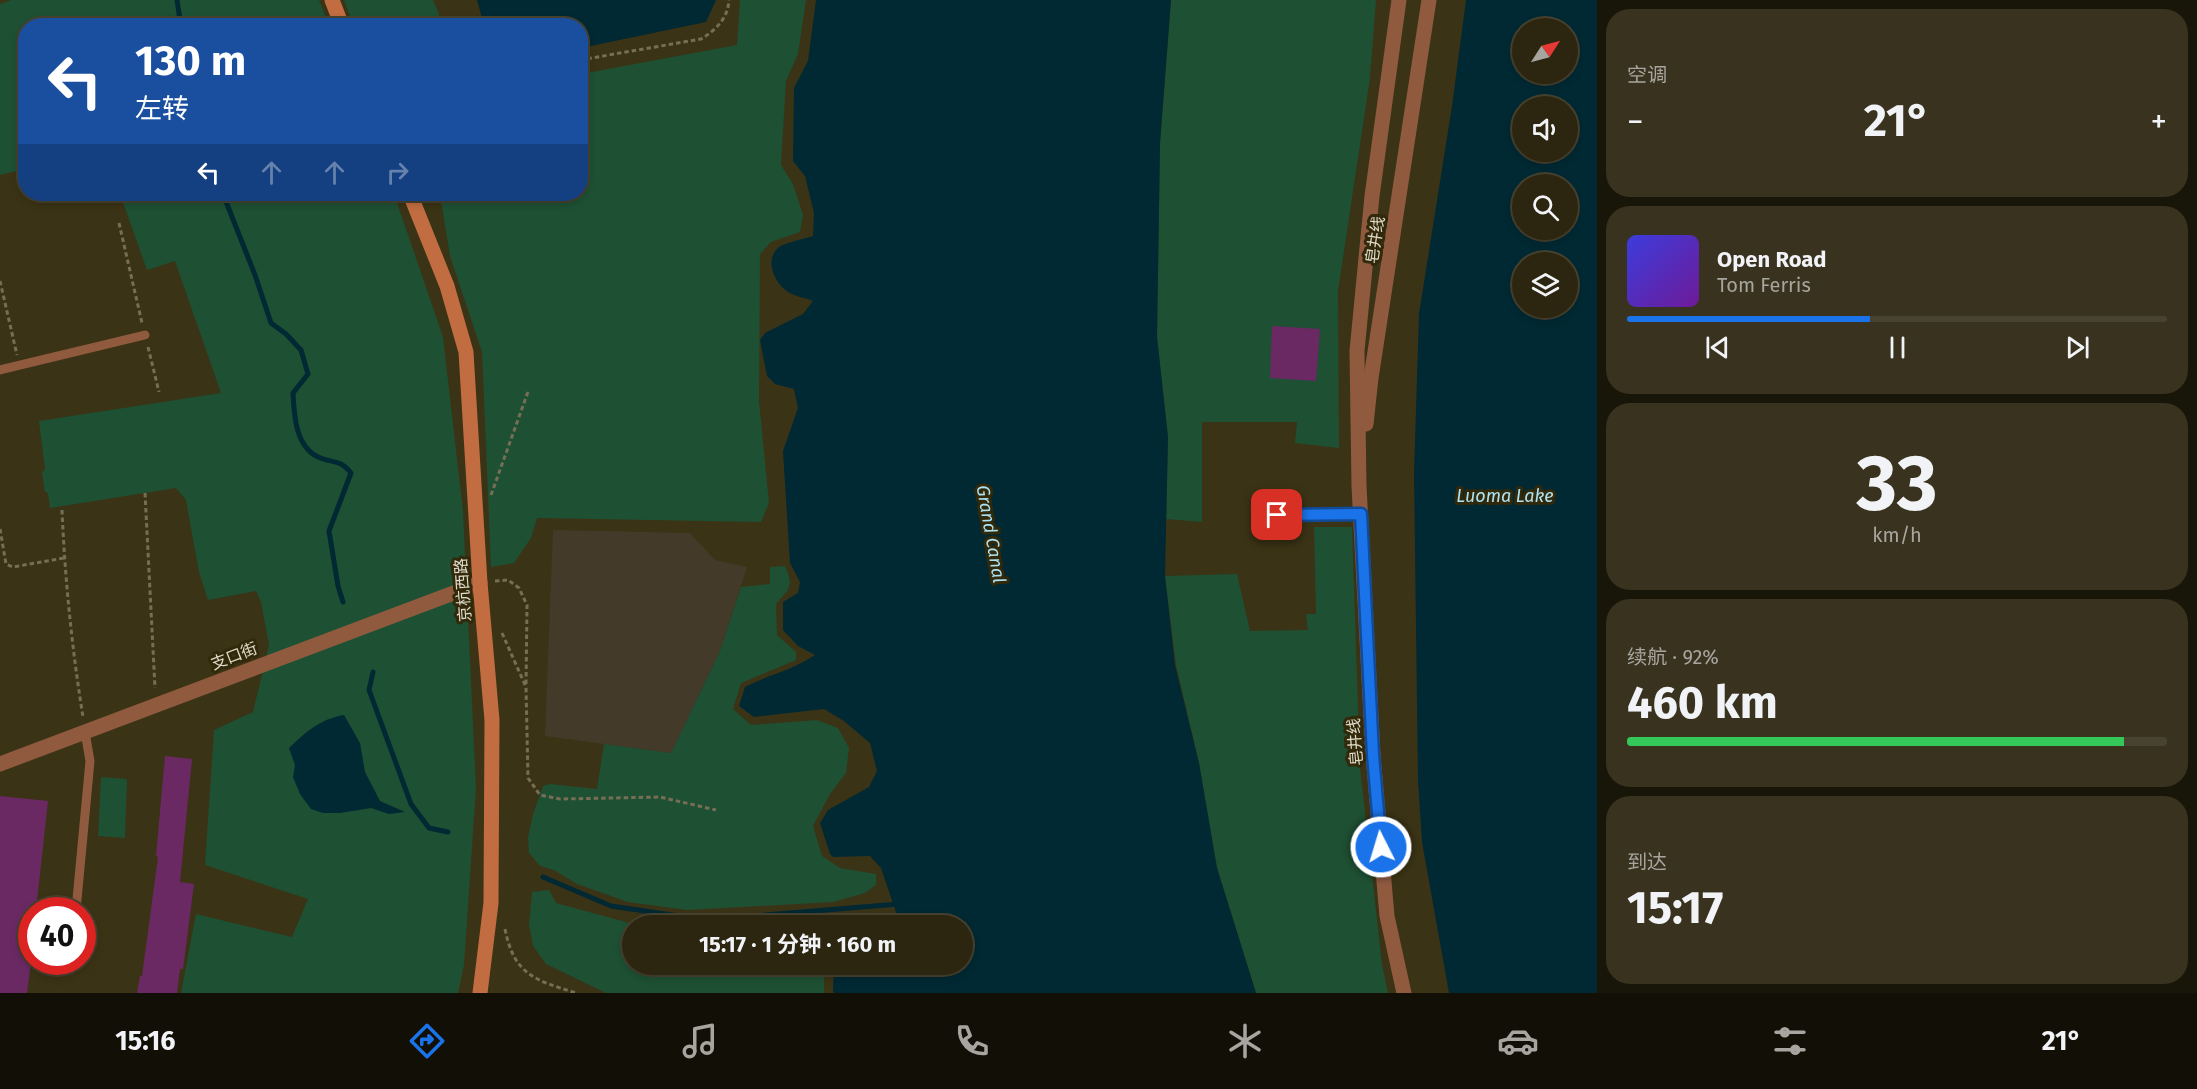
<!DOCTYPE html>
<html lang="zh">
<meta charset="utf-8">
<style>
:root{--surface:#2c2610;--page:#38321e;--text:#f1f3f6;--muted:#a6a59f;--line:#484330;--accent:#1a73e8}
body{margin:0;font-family:"Fira Sans","Noto Sans SC",sans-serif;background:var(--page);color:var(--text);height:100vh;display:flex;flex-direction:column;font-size:22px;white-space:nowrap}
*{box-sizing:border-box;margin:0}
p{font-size:20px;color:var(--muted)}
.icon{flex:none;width:33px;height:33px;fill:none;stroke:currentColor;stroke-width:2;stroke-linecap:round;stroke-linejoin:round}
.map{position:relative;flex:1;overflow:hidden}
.drawer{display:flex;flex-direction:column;gap:9px;padding:9px;background:#181509;width:600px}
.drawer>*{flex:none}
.top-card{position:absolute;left:18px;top:18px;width:570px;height:183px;border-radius:24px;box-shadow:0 3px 9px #0003,0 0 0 2px var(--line);background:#1a4fa0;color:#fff;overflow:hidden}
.needle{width:39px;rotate:54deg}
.tools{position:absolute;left:1512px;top:18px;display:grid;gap:12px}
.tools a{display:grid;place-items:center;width:66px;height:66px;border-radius:50%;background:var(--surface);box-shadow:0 3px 9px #0003,0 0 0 2px var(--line);font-size:30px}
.speed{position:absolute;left:18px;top:897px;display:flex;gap:12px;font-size:30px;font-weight:700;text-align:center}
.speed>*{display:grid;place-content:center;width:78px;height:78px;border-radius:50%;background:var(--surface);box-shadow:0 3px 9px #0003,0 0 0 2px var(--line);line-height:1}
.speed .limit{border:9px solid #d22;background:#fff;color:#111}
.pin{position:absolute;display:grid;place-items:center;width:51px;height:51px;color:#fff;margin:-26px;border-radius:12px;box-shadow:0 3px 9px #0006}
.me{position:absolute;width:66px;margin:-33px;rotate:355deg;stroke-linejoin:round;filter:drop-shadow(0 0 4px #0008)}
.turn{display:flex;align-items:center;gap:21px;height:126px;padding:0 18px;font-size:27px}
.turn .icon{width:78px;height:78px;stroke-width:2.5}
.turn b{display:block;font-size:42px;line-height:51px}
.lanes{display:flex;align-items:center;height:57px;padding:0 18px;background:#0003;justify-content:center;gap:30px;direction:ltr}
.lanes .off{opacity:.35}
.big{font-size:45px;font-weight:700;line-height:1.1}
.drawer .tile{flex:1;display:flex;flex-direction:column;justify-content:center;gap:9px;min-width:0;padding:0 21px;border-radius:24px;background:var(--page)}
.drawer .dial{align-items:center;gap:0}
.dial b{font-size:78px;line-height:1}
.song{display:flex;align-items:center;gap:18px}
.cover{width:72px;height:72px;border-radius:9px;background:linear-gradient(135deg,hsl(240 70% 55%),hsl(280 70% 35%))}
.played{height:6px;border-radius:3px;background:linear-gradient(90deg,var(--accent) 45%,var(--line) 45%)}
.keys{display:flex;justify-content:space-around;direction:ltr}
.heat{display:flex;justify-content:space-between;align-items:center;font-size:33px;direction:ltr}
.charge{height:9px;border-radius:4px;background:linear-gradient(90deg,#34c759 92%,var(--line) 0)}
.trip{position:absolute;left:622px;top:915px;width:351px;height:60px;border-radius:30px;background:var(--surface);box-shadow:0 3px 9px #0003,0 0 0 2px var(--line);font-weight:700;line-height:60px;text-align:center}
.menu{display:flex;height:96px;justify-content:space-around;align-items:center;background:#120f06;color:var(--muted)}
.menu .icon{width:42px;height:42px}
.menu .selected{color:var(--accent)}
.menu b{font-size:27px;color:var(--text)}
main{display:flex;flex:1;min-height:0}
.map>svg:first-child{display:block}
</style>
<main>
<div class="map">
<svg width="1597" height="993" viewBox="0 0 1597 993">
<rect width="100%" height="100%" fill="#3b3315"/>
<!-- industrial -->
<polygon fill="#443a29" points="553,530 690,533 715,560 747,567 720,651 671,753 545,736"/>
<!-- green -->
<g fill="#1e5033">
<polygon points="11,0 319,0 329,25 26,26 25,169 0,175 0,4"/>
<polygon points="344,0 433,0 439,14 435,25 353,25"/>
<polygon points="740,0 806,0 798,54 786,81 781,165 793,184 803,215 800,232 771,242 760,254 759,401 769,503 761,522 537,518 531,538 514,563 491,567 482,352 450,256 440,194 580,194 581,74 737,45"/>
<polygon points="1171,0 1376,0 1370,78 1338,291 1339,448 1295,443 1297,422 1202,422 1202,522 1166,519 1168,437 1157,337 1160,143"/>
<polygon points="120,194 394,194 443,337 463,511 476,788 464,965 458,993 181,993 196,914 292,937 308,899 205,865 214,730 253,712 269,645 261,602 256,591 208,600 199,572 186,500 176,488 50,508 48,493 45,492 42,473 45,469 39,421 221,393 175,261 147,270"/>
<polygon points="1314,527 1352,527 1360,767 1382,965 1388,993 1256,993 1217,868 1199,763 1176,665 1165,576 1237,574 1250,631 1308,630 1306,614 1316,614"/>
<path d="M785 566C794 587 790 588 776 604L777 635 796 652V660L741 683 733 709 751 725 817 720 838 728 849 748 846 773 830 794 813 826 822 856 840 868 876 874V885L865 893 833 902 687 910 628 902 577 884 554 870 540 866 529 853 528 837 533 814 543 786 550 784 597 789 604 744 671 753 720 651 741 587 770 584V567Z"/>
<polygon points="101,777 127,779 125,838 98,836"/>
<polygon points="549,890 556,903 637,925 633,926 633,964 824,965 824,993 606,993 546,964 533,946 529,925 532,892"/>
</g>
<!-- water -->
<g fill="#002933" fill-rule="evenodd">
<polygon points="477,0 716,0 706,22 581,48 580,26 484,25"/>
<path d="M816 0H1171L1160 143 1157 337 1168 437 1165 576 1175 665 1199 763 1217 868 1256 993H834L833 991 834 965 963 964V926L892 925 898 918 881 868 870 856 833 857 830 854 820 823 828 810 869 787 877 771 870 743 844 721 824 709 754 717 739 706 745 687C768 675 793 670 815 655L798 646 783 630V602L798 593 800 582 790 563 783 451 798 408 794 389 775 384 767 376 760 340 765 333 803 314 813 301C806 298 797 297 790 293 776 286 764 262 777 249 782 243 804 239 813 236L814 213 805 176 793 161 794 88 808 61Z"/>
<path d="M1466 0H1597V993H1449L1422 842 1418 780 1414 473 1419 314 1452 106ZM1568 28V74H1522V28ZM1568 106V152H1522V106ZM1568 184V230H1522V184ZM1568 262V308H1522V262Z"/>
<path d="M344 715 360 743 365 772 380 801 405 812 389 814 371 808 340 813H323L311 809 300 794 293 777 295 765 289 748C306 732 320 719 344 715Z"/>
</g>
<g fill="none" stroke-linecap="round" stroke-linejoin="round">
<!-- stream -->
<g stroke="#002933" stroke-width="5">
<polyline points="177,0 181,26"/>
<path d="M223 194 255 275 271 323 286 334 301 350 308 374 293 393C294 414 295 446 318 457 333 464 339 458 351 473L329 531 338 586 343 602"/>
<polyline points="373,672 369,690 411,804 429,828 448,832"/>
<polyline points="543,877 611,906 706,920 899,904"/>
</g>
</g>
<!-- building -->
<g fill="#6b2964">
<polygon points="1272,326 1320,329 1316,381 1270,378"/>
<polygon points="165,756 192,759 180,882 194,884 183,969 180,969 177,993 137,993 140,976 142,976 158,857 156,856"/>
<polygon points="0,796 48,801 36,910 32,910 32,955 27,993 0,993"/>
</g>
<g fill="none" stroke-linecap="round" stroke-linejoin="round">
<!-- path -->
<g stroke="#766f56" stroke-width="3" stroke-dasharray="4.5 3" stroke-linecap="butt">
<path d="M580 60 701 39C716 30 728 18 729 0"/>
<polyline points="119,223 142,323"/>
<polyline points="0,281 17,355"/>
<polyline points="148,347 159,392"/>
<polyline points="145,493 155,688"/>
<polyline points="491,495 529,389"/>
<path d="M62 510C65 580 72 649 83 717"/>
<polyline points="0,529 6,564 13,567 64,558"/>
<polyline points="495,581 508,580 519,588 527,605 526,687"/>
<polyline points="502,633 526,687 528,778 540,795 560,799 660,797 716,810"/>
<path d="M505 929C514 975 535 980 576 993"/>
</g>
<!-- service -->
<g stroke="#905a3f" stroke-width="9">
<polyline points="0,370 145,335"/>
<polyline points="1277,515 1361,514"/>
<polyline points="76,910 90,761 85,732"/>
</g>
<!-- tertiary -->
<g stroke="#905a3f" stroke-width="15">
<polyline points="1399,0 1372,196 1357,351 1359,486 1373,755 1387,916 1404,993"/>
<polyline points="1366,424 1371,378 1429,0"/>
<polyline points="0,764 480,583"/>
</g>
<!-- secondary -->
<g stroke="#c26d41" stroke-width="15">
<polyline points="332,0 342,26"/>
<polyline points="410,194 447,286 466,352 480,583 492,720 491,903 480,993"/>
</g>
</g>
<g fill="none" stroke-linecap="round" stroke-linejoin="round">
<!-- route casing -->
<g stroke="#114b97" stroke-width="15">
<polyline id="route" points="1277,515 1361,514 1373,755 1381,847"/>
</g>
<!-- route -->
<use href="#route" stroke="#1a73e8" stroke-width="10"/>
</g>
<g text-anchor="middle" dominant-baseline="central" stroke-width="6" stroke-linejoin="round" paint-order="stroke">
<!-- street labels -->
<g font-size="16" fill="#e0dbca" stroke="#31290a">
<text transform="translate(1375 240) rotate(-81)">皂井线</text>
<text transform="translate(463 590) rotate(-94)">京杭西路</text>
<text transform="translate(234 656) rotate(-21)">支口街</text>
<text transform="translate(1355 742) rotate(-94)">皂井线</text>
</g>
<!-- water labels -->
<g font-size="18" font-style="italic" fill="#ace3f4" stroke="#31290a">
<text x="1505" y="496">Luoma Lake</text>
<text transform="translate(991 534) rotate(80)">Grand Canal</text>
</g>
</g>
</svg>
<div class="tools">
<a><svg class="needle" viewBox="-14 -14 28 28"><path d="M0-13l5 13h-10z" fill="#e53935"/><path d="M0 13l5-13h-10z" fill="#a6a59f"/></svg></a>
<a><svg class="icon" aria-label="sound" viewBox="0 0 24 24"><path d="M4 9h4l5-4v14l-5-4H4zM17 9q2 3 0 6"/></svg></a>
<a><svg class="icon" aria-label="search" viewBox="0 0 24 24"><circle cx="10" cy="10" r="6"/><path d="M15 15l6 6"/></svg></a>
<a><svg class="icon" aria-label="layers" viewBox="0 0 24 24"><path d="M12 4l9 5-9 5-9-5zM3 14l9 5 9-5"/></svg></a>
</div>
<div class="speed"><div class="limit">40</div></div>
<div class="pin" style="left:1277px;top:515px;background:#d93025"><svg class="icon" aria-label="arrive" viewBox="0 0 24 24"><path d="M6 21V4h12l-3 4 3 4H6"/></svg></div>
<svg class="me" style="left:1381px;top:847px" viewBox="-20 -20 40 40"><circle r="17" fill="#1a73e8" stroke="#fff" stroke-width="3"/><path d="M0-11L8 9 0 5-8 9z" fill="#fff"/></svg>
<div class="trip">15:17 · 1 分钟 · 160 m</div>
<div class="top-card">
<div class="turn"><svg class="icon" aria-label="left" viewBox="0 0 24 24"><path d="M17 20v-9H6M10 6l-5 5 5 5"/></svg><div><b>130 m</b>左转</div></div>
<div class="lanes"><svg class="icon" aria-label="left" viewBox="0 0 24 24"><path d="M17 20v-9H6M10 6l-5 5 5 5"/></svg><svg class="icon off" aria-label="ahead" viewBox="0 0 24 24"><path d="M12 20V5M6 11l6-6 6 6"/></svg><svg class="icon off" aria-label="ahead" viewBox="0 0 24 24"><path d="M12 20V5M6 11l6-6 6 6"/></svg><svg class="icon off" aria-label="right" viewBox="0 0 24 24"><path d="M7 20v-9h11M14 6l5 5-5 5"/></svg></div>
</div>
</div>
<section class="drawer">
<div class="tile"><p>空调</p>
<div class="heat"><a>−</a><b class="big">21°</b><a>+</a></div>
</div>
<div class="tile">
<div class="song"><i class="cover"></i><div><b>Open Road</b><p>Tom Ferris</p></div></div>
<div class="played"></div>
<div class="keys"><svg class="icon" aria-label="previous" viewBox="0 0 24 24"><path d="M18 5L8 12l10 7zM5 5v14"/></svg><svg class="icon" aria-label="pause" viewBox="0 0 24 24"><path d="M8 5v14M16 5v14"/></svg><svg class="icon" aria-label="next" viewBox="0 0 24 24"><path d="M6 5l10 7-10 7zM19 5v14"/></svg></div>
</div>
<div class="tile dial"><b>33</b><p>km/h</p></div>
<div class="tile"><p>续航 · 92%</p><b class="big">460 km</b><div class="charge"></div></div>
<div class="tile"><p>到达</p><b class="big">15:17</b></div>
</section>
</main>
<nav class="menu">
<b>15:16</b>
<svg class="icon selected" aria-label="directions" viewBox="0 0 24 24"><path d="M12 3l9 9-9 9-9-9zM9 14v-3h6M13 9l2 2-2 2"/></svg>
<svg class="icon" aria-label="music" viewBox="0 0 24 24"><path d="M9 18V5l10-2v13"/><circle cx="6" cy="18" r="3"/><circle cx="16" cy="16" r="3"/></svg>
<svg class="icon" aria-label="phone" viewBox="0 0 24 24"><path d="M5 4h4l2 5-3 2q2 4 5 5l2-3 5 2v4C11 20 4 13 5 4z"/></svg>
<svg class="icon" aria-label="climate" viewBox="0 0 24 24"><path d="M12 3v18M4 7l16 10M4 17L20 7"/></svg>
<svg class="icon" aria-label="car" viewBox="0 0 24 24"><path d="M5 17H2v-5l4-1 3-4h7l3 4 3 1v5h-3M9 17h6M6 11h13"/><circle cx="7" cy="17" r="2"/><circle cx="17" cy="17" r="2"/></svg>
<svg class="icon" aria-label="filters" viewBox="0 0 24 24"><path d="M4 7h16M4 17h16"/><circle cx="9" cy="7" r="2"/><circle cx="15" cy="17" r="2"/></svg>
<b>21°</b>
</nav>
